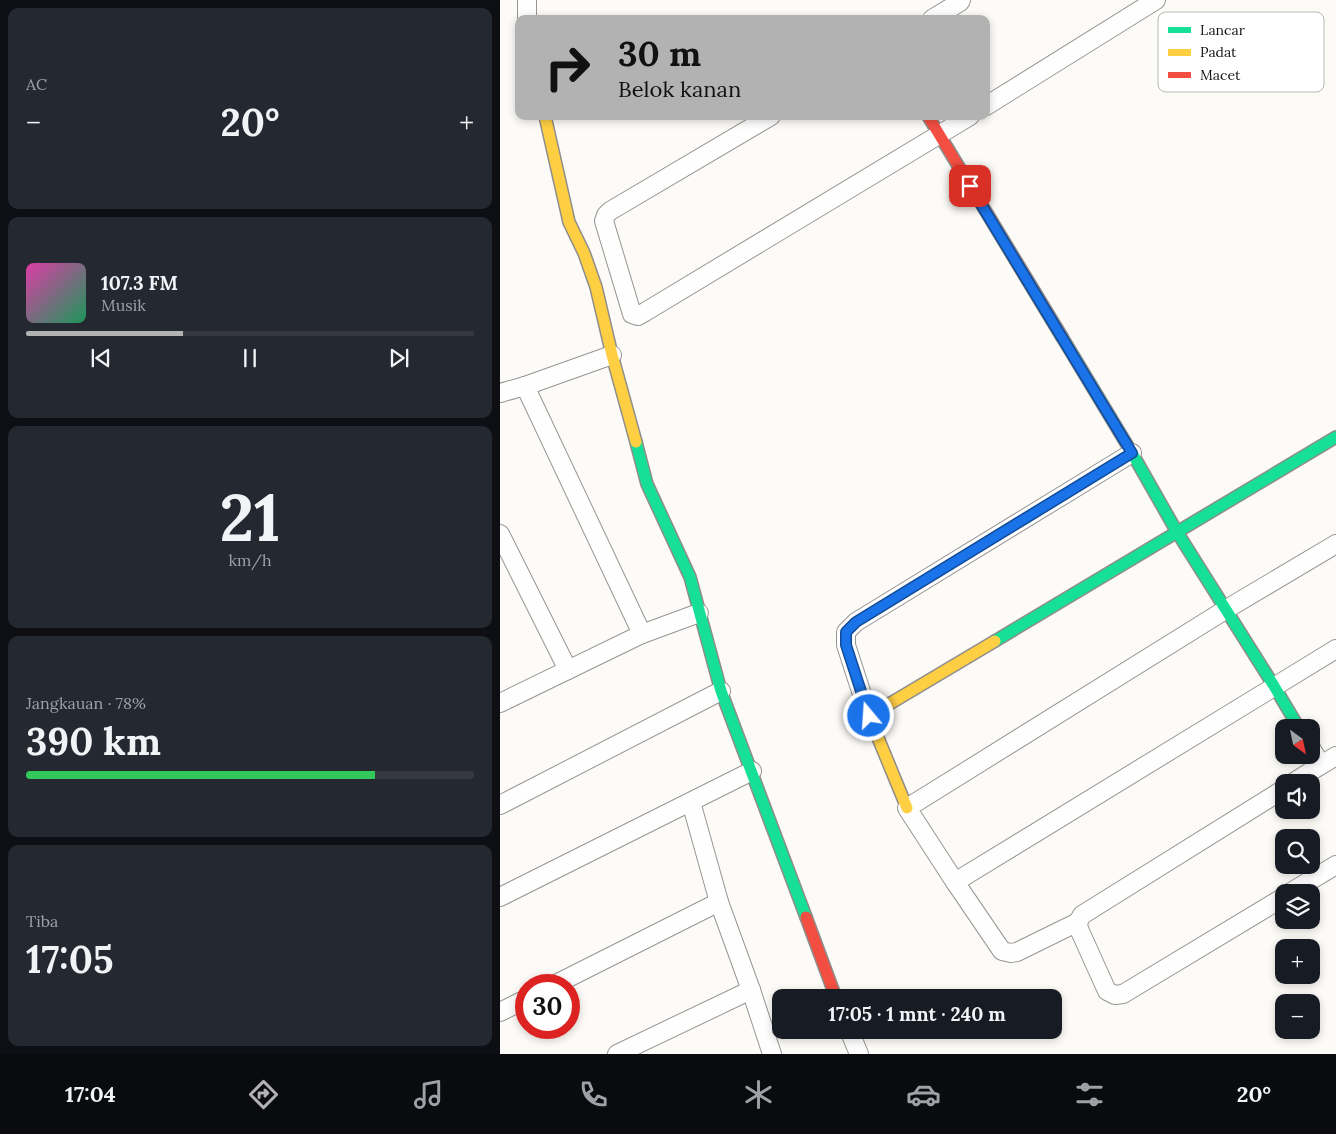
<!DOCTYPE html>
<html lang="id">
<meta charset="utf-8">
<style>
:root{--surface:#171b24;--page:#242831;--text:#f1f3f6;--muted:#9ea1a6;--line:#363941;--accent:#b2b2b3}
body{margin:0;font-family:Lora,serif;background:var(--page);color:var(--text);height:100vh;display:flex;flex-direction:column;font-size:19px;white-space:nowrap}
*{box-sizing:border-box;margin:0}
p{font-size:16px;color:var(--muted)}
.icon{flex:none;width:28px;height:28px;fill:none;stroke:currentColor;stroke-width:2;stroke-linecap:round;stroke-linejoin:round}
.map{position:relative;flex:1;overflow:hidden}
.sheet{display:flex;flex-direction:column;gap:8px;padding:8px;background:#0d0f14;width:500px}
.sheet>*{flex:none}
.top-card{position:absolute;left:15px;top:15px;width:475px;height:105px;border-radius:10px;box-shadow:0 2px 8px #0003;background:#b2b2b3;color:#111;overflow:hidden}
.needle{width:32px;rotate:147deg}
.tools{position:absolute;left:775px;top:719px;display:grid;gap:10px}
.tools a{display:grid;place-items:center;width:45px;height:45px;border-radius:10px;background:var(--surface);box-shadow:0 2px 8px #0003;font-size:25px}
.speed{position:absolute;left:15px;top:974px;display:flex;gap:10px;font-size:25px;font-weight:700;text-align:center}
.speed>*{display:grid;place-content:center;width:65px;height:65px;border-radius:50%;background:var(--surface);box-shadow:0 2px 8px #0003;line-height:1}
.speed .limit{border:8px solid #d22;background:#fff;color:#111}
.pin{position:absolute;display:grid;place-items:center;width:42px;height:42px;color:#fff;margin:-21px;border-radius:10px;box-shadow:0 2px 8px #0006}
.me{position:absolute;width:55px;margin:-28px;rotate:342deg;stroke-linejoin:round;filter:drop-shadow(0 0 4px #0008)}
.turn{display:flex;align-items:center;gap:18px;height:105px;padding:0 20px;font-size:22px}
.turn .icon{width:65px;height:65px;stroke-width:2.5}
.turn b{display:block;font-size:35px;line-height:42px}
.big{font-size:38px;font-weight:700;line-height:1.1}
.sheet .tile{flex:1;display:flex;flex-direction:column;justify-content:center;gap:8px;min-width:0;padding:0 18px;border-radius:10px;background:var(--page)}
.sheet .dial{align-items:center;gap:0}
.dial b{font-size:65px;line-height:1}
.song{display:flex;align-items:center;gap:15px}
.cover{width:60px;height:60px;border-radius:8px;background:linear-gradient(135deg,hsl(320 70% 55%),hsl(150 70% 35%))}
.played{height:5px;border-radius:2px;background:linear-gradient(90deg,var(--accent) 35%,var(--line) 35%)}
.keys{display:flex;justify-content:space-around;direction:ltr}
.heat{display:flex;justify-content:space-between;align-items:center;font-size:28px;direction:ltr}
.charge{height:8px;border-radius:4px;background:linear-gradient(90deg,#34c759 78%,var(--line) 0)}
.trip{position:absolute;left:272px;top:989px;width:290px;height:50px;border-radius:10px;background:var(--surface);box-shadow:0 2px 8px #0003;font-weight:700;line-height:50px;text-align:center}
.tabs{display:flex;height:80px;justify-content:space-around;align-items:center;background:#090b0e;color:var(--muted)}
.tabs .icon{width:35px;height:35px}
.tabs .on{color:var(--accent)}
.tabs b{font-size:22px;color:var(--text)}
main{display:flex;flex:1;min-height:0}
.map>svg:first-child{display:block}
</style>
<main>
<section class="sheet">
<div class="tile"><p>AC</p>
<div class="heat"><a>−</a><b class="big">20°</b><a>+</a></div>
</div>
<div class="tile">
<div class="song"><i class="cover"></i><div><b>107.3 FM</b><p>Musik</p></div></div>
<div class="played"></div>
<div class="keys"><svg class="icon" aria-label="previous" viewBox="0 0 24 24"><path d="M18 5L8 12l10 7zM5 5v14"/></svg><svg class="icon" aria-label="pause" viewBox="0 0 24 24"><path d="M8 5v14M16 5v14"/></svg><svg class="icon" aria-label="next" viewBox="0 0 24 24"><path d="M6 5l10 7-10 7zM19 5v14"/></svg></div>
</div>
<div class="tile dial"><b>21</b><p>km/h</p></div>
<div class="tile"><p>Jangkauan · 78%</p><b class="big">390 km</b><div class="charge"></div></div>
<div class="tile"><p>Tiba</p><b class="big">17:05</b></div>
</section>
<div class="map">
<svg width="836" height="1054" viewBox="0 0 836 1054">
<rect width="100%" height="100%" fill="#fdfbf7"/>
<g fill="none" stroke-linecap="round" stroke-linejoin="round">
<!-- street casing -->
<g stroke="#979695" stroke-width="20">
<g id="street">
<polyline points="27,0 27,19"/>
<polyline points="432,19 460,2 461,0"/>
<polyline points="486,106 656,0"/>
<polyline points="271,116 110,211 106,215 104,221 132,314 138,316 145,312 470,116"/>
<polyline points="0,393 25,386 112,355"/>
<polyline points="0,534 68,670"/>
<polyline points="142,634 199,613"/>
<polyline points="0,703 142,634 25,386"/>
<polyline points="369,716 346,645 346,632 356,622 632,453"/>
<polyline points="821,765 836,756"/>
<polyline points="794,782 821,765 811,748"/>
<polyline points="784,789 582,915 578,922 579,929 607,991 615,995 623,994 784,897"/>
<polyline points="191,802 219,902 251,990 272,1054"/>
<polyline points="0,805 221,691"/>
<polyline points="455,882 407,808 725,610 836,544"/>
<polyline points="791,892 836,865"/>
<polyline points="0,897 252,771"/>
<polyline points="578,922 517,952 511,953 502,951 455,882 836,649"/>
<polyline points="54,985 219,902"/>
<polyline points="0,1012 26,999"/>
<polyline points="349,1030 359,1054"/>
<polyline points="117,1054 251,990"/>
</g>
</g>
<!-- fast casing -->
<g stroke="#8e8d8b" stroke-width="14">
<g id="fast">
<polyline points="562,337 632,453 677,532 774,686 799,728"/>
<polyline points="136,442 147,484 190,577 221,691 306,917"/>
<polyline points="495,641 836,437"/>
</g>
</g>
<!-- slow casing -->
<g stroke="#8e8d8b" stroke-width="14">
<g id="slow">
<polyline points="45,116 69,222 84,253 96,287 112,355 136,442"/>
<polyline points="407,808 369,716 495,641"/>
</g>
</g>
<!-- jam casing -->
<g stroke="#8e8d8b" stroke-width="14">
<g id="jam">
<polyline points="428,116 562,337"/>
<polyline points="306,917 336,998"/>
</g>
</g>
<!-- street -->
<use href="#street" stroke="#fffefe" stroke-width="18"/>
<!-- fast -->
<use href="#fast" stroke="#16e098" stroke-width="11"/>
<!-- slow -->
<use href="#slow" stroke="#ffcf43" stroke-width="11"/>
<!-- jam -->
<use href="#jam" stroke="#f24e42" stroke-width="11"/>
</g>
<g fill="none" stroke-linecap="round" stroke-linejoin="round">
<!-- route casing -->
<g stroke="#114b97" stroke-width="12">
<polyline id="route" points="369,716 346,645 346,632 356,622 632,453 470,186"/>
</g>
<!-- route -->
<use href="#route" stroke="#1a73e8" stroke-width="9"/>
</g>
<!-- legend -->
<rect x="658" y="12" width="166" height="80" rx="8" fill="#fff" stroke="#b8b8b8" stroke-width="1"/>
<rect x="668" y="27" width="23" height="6" fill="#16e098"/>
<rect x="668" y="49" width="23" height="7" fill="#ffcf43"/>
<rect x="668" y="72" width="23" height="6" fill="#f24e42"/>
<g font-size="14" fill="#111">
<text x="700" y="35">Lancar</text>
<text x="700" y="57">Padat</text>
<text x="700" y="80">Macet</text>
</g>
</svg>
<div class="tools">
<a><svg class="needle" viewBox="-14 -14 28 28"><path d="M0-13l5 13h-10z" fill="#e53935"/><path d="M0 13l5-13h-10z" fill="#9ea1a6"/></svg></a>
<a><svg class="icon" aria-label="sound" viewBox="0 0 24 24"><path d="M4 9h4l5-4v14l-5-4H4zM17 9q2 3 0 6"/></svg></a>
<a><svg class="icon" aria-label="search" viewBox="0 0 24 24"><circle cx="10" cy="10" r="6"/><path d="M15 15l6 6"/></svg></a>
<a><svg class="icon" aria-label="layers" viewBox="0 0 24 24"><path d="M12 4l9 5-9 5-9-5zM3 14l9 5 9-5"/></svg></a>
<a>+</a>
<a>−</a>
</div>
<div class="speed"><div class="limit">30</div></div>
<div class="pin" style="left:470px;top:186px;background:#d93025"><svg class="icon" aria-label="arrive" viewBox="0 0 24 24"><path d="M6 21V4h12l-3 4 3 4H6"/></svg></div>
<svg class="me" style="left:369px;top:716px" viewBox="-20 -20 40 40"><circle r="17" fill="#1a73e8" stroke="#fff" stroke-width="3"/><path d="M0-11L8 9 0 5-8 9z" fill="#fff"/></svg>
<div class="trip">17:05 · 1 mnt · 240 m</div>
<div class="top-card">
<div class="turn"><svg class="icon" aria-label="right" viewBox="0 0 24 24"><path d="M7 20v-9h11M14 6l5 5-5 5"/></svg><div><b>30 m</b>Belok kanan</div></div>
</div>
</div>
</main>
<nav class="tabs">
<b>17:04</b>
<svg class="icon on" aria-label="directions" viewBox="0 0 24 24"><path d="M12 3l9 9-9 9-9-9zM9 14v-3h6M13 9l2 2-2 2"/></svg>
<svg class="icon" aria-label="music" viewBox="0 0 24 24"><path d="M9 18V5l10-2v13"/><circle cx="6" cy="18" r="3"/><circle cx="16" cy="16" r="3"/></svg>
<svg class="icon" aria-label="phone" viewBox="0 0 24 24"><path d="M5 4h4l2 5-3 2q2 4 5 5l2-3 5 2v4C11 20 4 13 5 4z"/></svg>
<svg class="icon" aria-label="climate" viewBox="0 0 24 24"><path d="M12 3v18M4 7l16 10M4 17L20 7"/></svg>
<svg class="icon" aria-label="car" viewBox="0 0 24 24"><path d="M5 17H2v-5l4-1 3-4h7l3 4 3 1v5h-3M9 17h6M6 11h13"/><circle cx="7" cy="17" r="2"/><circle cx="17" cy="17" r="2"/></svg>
<svg class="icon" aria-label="filters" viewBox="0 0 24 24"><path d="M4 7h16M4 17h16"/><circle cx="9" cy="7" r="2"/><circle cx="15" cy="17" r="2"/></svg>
<b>20°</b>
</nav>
